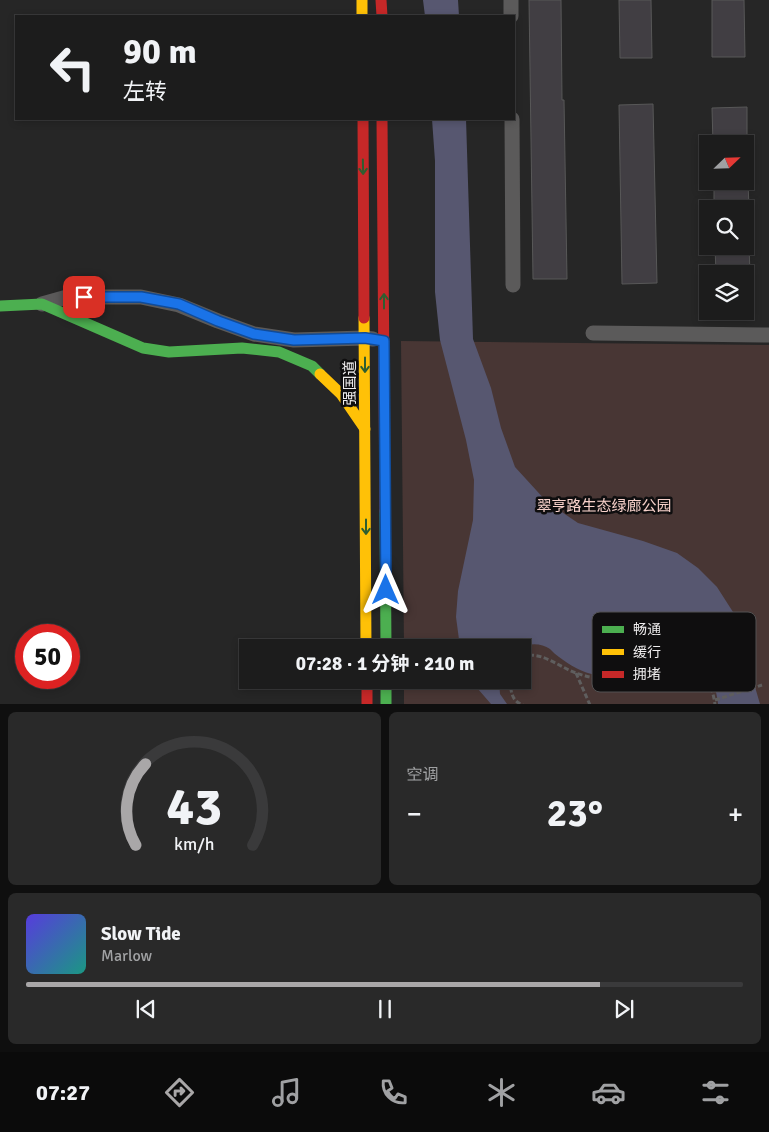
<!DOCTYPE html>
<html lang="zh">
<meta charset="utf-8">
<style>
:root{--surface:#1c1c1c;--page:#292929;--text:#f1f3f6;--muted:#a0a1a3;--line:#3a3a3b;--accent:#a9a7a8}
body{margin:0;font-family:Signika,"Noto Sans SC",sans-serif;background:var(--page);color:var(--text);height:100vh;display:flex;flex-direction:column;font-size:19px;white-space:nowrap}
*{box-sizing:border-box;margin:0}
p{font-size:16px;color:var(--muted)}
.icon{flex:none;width:28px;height:28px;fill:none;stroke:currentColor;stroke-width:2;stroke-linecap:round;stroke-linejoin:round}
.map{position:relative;height:704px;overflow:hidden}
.sheet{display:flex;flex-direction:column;gap:8px;padding:8px;background:#0f0f0f;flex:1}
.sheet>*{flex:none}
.banner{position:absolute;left:15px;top:15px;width:500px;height:105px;border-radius:0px;box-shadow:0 2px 8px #0003,0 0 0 1px var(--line);background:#1c1c1c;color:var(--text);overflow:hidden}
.needle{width:32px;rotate:67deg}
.buttons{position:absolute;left:699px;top:135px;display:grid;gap:10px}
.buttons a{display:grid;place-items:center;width:55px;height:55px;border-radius:0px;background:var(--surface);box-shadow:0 2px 8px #0003,0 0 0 1px var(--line);font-size:25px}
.speed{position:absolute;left:15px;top:624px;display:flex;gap:10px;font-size:25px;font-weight:700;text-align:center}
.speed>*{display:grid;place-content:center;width:65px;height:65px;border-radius:50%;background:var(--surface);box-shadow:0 2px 8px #0003,0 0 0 1px var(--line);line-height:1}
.speed .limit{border:8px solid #d22;background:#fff;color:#111}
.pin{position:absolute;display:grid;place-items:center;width:42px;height:42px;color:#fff;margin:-21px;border-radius:10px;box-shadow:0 2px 8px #0006}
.me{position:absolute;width:55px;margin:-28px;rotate:0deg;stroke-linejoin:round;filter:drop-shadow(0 0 4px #0008)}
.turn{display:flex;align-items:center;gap:18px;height:105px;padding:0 25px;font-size:22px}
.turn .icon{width:65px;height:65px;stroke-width:2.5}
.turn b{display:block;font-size:35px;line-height:42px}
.big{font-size:38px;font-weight:700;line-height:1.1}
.sheet .card{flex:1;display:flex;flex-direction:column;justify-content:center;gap:8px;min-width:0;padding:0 18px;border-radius:8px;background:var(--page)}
.sheet .dial{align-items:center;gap:0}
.dial svg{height:130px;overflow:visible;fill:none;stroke:var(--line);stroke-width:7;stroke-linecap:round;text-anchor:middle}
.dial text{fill:var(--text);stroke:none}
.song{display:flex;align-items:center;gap:15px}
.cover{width:60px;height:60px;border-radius:8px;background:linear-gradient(135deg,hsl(250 70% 55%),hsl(170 70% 35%))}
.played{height:5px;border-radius:2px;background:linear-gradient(90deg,var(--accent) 80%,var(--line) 80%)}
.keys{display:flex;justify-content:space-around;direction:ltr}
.heat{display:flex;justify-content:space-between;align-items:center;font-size:28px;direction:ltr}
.sheet .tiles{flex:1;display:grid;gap:8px;grid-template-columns:1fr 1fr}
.card:last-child{grid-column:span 2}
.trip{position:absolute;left:239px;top:639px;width:292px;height:50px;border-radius:0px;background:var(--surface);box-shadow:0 2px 8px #0003,0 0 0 1px var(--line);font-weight:700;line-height:50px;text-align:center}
.tab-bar{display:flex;height:80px;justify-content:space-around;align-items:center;background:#0b0b0b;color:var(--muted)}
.tab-bar .icon{width:35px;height:35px}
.tab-bar .on{color:var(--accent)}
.tab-bar b{font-size:22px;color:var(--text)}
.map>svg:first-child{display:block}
</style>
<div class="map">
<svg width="769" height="705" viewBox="0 0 769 705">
<rect width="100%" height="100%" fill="#262626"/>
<!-- green -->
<polygon fill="#483634" points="401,341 769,345 769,704 404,704 404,680 522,680 522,648 404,647"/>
<!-- water -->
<g fill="#575770">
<polygon points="423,0 458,0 459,16 425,16"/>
<path d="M432 119H466L473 339 491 388 501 428 515 467 547 502 578 523 643 541 677 553 698 568 717 587 733 612 744 640 753 680 760 704H718C716 674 696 660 668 655 661 653 652 653 645 655 629 661 615 679 597 675 582 673 570 665 559 657 556 655 553 652 550 649 542 643 530 643 521 647L519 642 512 646 513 647H460L456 617 458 591 473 520 474 480 466 440 440 340 435 292V161Z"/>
<polygon points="474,680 499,680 500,694 507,704 491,704 478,689"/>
</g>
<!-- building -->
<g fill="#413e43" stroke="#585858">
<polygon points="529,0 561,0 562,100 564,100 567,279 533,279"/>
<polygon points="619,0 651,0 652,58 620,58"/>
<polygon points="712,0 744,0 745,57 712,57"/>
<polygon points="653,104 657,283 622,284 619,105"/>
<polygon points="747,107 747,144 713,144 712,108"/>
<polygon points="714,181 748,181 749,209 714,209"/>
<polygon points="715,246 749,246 750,274 716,274"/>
</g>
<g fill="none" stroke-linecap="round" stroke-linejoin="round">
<!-- path -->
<g stroke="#5f5e5e" stroke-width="3" stroke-dasharray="5 2.5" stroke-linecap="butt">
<path d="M522 658C537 648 561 668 576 673 582 675 588 677 595 678 606 680 614 676 624 671 650 655 664 650 692 667 707 676 713 688 715 705"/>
<polyline points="576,673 590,705"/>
<path d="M510 680C511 691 511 701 523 705"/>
<polyline points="715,700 762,685"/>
</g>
<!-- street -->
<g stroke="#5b5a5a" stroke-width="15">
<polyline points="511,0 511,16"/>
<polyline points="512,119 513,285"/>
<polyline points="42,304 67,297 141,297 179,305 218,321 254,334 294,340 365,338 373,339"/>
<polyline points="593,333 769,335"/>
</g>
<!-- fast -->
<g stroke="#4caf50" stroke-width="11">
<polyline points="0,306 42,304 143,348 169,352 242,348 279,352 312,366 320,374"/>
<polyline points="385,511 386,648"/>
<polyline points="386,680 386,705"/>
</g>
<!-- slow -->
<g stroke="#ffc107" stroke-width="11">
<polyline points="362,0 362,16"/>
<polyline points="364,318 366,648"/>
<polyline points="320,374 341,394 365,429"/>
</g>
<!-- jam -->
<g stroke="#c62828" stroke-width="11">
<polyline points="381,0 382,16"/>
<polyline points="363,119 364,318"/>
<polyline points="382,119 385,511"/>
<polyline points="367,680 367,705"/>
</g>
</g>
<!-- one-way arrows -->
<defs><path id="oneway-shaft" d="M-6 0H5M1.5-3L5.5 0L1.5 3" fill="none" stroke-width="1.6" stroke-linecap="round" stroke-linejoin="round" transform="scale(1.25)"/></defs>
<g stroke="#2e5e30">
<use href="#oneway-shaft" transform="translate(363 167) rotate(89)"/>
<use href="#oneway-shaft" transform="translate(384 301) rotate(-90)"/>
<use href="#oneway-shaft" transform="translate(365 365) rotate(90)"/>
<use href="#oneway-shaft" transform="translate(366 527) rotate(90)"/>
</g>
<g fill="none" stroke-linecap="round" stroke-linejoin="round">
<!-- route casing -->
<g stroke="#114b97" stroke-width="12">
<polyline id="route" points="84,297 141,297 179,304 218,321 254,334 294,340 365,338 384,341 386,590"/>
</g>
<!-- route -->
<use href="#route" stroke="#1a73e8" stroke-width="9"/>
</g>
<g text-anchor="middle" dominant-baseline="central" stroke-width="5" stroke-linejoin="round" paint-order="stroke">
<!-- street labels -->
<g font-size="15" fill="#efedee" stroke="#0f0e0f">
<text transform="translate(350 383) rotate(-90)">强国道</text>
</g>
<!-- park labels -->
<g font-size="15" fill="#f7d1ca" stroke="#0f0e0f">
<text x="604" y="506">翠亨路生态绿廊公园</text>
</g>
</g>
<!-- legend -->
<rect x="592" y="612" width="164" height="80" rx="8" fill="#0f0e0f" stroke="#525152" stroke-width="1"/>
<rect x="602" y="626" width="22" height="7" fill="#4caf50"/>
<rect x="602" y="649" width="22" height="6" fill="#ffc107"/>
<rect x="602" y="671" width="22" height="7" fill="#c62828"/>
<g font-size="14" fill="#efedee">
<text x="633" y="634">畅通</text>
<text x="633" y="657">缓行</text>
<text x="633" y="679">拥堵</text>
</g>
</svg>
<div class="buttons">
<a><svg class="needle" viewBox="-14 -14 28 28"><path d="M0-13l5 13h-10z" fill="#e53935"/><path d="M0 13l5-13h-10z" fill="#a0a1a3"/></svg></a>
<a><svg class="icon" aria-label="search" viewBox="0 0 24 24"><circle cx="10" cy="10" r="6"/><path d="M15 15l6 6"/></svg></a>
<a><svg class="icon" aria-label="layers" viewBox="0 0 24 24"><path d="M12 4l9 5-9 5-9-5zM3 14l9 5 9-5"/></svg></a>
</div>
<div class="speed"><div class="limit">50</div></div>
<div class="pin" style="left:84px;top:297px;background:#d93025"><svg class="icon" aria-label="arrive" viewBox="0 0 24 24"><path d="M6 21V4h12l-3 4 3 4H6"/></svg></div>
<svg class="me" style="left:386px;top:590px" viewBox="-20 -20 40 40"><path d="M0-17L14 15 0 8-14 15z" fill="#1a73e8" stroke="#fff" stroke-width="4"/></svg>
<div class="trip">07:28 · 1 分钟 · 210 m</div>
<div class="banner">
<div class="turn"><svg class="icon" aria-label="left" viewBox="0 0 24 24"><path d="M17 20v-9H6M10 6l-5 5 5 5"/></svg><div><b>90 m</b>左转</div></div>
</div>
</div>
<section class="sheet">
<div class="tiles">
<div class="card dial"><svg viewBox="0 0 100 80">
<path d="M14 69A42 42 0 1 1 86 69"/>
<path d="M14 69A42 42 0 0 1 20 19" stroke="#a9a7a8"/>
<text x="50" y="56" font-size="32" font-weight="700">43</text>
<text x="50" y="72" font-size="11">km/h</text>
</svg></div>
<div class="card"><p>空调</p>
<div class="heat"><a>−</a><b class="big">23°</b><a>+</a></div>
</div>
<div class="card">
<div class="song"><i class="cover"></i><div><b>Slow Tide</b><p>Marlow</p></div></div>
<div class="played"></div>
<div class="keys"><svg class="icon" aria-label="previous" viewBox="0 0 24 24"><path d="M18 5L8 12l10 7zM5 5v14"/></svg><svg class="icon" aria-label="pause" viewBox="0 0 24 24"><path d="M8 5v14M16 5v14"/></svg><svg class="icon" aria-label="next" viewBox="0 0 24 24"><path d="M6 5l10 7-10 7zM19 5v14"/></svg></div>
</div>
</div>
</section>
<nav class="tab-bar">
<b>07:27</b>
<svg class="icon on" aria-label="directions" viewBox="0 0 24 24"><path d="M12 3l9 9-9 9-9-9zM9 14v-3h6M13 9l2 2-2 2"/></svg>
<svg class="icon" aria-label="music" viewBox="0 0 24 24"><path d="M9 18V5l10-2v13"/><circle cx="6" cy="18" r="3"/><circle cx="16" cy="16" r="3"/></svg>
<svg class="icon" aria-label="phone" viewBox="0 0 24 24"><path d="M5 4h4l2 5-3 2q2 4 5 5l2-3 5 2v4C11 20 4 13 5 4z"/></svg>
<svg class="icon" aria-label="climate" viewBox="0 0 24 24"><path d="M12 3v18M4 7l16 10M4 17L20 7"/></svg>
<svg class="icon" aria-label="car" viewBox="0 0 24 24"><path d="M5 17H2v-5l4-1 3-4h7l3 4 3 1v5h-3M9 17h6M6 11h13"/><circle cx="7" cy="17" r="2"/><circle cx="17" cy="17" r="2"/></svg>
<svg class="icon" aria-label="filters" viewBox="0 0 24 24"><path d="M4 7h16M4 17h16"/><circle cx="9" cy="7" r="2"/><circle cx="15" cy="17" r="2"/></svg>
</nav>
